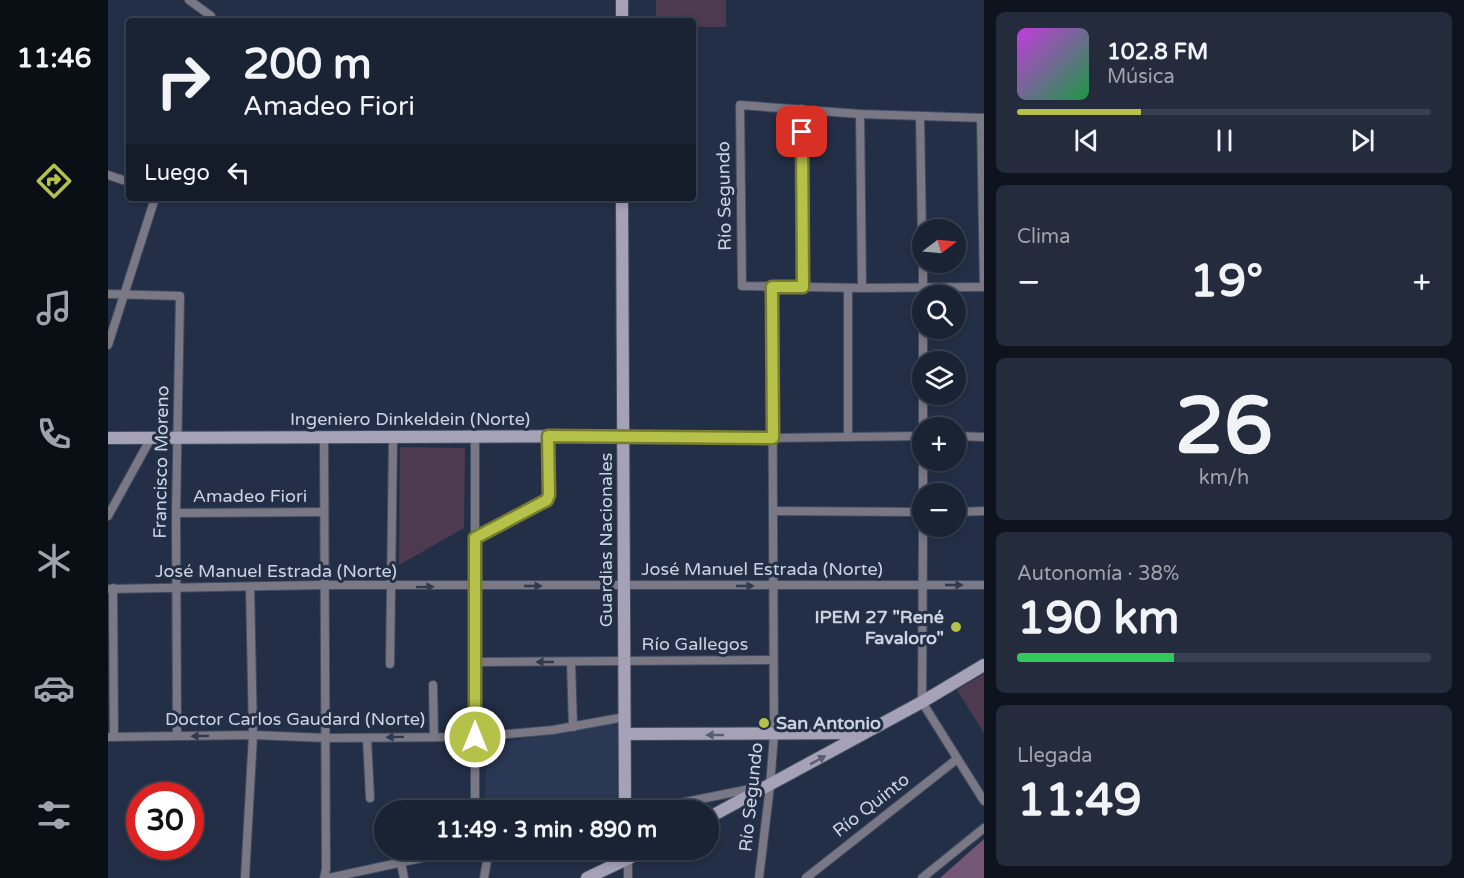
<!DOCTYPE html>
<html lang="es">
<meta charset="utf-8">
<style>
:root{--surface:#1a2334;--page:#232b3c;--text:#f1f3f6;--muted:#9fa4ac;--line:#38404f;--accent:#b6c149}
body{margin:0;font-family:"Varela Round",sans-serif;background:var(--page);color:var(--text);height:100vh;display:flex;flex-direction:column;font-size:22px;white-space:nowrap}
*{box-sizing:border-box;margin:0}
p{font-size:20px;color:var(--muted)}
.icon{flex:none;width:33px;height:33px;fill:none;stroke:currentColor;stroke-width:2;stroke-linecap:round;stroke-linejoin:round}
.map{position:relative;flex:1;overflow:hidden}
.panel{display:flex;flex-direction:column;gap:12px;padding:12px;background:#0e131d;width:480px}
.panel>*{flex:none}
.guide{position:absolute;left:18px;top:18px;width:570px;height:183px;border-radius:6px;box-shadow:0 3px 9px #0003,0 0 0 2px var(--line);background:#1a2334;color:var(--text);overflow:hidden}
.needle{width:39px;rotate:74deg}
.buttons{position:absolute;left:804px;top:219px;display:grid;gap:12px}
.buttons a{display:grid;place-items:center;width:54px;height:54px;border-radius:50%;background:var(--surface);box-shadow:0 3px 9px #0003,0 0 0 2px var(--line);font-size:30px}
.speed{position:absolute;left:18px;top:782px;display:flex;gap:12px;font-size:30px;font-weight:700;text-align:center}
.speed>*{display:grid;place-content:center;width:78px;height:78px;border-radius:50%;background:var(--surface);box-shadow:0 3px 9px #0003,0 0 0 2px var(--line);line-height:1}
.speed .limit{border:9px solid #d22;background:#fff;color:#111}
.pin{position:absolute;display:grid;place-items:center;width:51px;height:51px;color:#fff;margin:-26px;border-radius:12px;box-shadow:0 3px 9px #0006}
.me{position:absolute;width:66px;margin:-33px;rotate:0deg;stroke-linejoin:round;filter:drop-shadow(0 0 4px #0008)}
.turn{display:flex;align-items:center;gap:21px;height:126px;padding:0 18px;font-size:27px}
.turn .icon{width:78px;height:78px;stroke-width:2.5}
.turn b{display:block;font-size:42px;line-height:51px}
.then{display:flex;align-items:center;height:57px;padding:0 18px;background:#0003;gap:12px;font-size:22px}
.big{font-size:45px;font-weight:800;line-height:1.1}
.panel .card{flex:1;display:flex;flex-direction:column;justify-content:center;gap:9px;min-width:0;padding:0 21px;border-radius:9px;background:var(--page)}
.panel .dial{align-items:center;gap:0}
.dial b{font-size:78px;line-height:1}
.song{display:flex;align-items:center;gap:18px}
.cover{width:72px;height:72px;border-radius:9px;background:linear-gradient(135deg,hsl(290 70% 55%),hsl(140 70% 35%))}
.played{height:6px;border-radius:3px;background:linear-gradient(90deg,var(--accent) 30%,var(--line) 30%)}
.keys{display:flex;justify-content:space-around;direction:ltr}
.heat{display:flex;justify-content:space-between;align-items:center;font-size:33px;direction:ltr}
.charge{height:9px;border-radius:4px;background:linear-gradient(90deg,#34c759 38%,var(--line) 0)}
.trip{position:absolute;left:266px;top:800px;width:345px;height:60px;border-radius:30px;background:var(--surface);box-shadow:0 3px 9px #0003,0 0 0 2px var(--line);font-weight:800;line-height:60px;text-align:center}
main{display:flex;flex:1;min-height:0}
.dock{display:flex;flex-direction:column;width:108px;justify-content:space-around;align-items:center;background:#0a0e15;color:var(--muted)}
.dock .icon{width:42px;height:42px}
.dock .active{color:var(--accent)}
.dock b{font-size:27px;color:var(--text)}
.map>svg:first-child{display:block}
</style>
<main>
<nav class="dock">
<b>11:46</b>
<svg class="icon active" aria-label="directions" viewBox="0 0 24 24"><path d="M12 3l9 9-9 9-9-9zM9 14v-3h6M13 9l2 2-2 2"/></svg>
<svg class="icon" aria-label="music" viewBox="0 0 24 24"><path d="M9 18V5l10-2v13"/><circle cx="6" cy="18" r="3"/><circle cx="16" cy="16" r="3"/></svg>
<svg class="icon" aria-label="phone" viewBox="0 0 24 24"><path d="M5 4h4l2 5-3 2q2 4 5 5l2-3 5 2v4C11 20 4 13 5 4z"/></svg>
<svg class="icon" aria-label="climate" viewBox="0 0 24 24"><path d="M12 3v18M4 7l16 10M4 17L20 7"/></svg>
<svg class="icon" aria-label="car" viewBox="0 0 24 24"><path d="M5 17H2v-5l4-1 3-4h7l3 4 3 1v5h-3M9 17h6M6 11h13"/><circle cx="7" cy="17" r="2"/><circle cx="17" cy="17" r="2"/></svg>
<svg class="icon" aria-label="filters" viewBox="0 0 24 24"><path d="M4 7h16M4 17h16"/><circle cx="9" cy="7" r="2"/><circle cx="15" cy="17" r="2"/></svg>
</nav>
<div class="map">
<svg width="876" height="878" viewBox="0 0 876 878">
<rect width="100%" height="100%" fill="#232f46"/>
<!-- built -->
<polygon fill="#2a3855" points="505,723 509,727 510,806 506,810 376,810 379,756 390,743"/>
<!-- green -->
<g fill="#4e3a50">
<polygon points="548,0 618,0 618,27 585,27 585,21 548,21"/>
<polygon points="292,447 357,448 356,528 291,565"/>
<polygon points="876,674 876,733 849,690"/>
</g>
<!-- forest -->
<polygon fill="#745677" points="876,839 876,878 832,878"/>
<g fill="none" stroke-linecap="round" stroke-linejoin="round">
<!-- minor casing -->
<g stroke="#414d62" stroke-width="10">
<g id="minor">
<polyline points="81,0 103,16 102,21"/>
<polyline points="694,109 695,287"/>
<polyline points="752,114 754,288"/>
<polyline points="812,116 814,238"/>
<polyline points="873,118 876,287"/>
<polyline points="876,118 752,114 632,105 634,286 754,288 876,287"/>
<polyline points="0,175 21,182"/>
<polyline points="0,294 72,296 68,513 69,736"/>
<polyline points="815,296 815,262"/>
<polyline points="815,328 815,362"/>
<polyline points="0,345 47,198"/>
<polyline points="815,394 815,428"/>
<polyline points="515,436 665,438 814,436"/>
<polyline points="848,436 876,437"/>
<polyline points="740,437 740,288"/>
<polyline points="367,438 367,810"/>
<polyline points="815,460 815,494"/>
<polyline points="665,511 814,512"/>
<polyline points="848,512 876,511"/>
<polyline points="68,513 216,512"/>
<polyline points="0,516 43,438"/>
<polyline points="815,526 814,702 876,801"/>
<polyline points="367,538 439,500 441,495 440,436"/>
<polyline points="5,588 6,737"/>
<polyline points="0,589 216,585 876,585"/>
<polyline points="366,662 665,660"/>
<polyline points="463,662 465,727"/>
<polyline points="282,664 285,438"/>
<polyline points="325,685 326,737"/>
<polyline points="0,737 145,735 218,738 367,737 445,730 517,717"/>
<polyline points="259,738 262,798"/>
<polyline points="538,810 652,787"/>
<polyline points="293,863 296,878"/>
<polyline points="137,878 145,735 142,587"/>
<polyline points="216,878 218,869 216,438"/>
<polyline points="221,878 355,849"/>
<polyline points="376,878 381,849"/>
<polyline points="520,878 520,859"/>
<polyline points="651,878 662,786 666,735 664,287"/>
<polyline points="698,878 849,759"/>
<polyline points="814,878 876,828"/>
</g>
</g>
<!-- secondary casing -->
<g stroke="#414d62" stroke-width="14">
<g id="secondary">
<polyline points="514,21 514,0"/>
<polyline points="514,198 517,810"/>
<polyline points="0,438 515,436"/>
<polyline points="517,734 754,733"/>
<polyline points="600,818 814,702 876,665"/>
<polyline points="479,878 540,849"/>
</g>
</g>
<!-- minor -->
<use href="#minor" stroke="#7a7885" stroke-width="8"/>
<!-- secondary -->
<use href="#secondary" stroke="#a5a1b6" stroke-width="12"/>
</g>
<!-- one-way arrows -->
<defs><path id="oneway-solid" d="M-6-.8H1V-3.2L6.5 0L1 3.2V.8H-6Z" transform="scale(1.5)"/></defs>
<g fill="#303a4f">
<use href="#oneway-solid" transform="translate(846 585)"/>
<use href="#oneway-solid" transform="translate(425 586)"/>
<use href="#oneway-solid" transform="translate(637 586)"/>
<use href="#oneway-solid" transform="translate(317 587) rotate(-1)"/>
<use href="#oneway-solid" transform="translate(437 662) rotate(180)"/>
<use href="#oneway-solid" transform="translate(92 736) rotate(179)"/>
<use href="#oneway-solid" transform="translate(287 737) rotate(179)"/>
</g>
<g fill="#575d73">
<use href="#oneway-solid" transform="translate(607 735) rotate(-180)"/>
<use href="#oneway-solid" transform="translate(710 760) rotate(-29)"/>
</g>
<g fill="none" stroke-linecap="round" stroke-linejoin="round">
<!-- route casing -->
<g stroke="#767d2f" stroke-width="15">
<polyline id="route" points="367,737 367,538 439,500 441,495 440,436 665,438 664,287 695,287 694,132"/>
</g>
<!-- route -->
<use href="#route" stroke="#b6c149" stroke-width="10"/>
</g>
<!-- markers -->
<g fill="#b6c149" stroke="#232f46" stroke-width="2">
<circle cx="848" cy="627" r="6"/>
<circle cx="656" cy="723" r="6"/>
</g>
<g text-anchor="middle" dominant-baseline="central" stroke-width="6" stroke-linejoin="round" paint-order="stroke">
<!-- street labels -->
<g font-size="18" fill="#cbd3e2" stroke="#232f46">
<text transform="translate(616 196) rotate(-91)">Río Segundo</text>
<text x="302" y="419">Ingeniero Dinkeldein (Norte)</text>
<text transform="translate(53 462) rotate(-89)">Francisco Moreno</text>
<text x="142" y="496">Amadeo Fiori</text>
<text transform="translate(498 540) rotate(-90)">Guardias Nacionales</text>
<text x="654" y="569">José Manuel Estrada (Norte)</text>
<text x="168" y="571">José Manuel Estrada (Norte)</text>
<text x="587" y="644">Río Gallegos</text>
<text x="187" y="719">Doctor Carlos Gaudard (Norte)</text>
<text transform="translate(643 797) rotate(-84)">Río Segundo</text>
<text transform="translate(763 805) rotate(-38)">Río Quinto</text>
</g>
<!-- poi labels -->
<g font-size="18" font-weight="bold" fill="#cbd3e2" stroke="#232f46" text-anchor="end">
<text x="836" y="617">IPEM 27 "René<tspan x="836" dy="21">Favaloro"</tspan></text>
<text x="668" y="723" text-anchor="start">San Antonio</text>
</g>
</g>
</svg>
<div class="buttons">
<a><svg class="needle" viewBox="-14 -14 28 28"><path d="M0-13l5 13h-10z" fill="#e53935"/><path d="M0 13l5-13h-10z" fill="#9fa4ac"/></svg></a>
<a><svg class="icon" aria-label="search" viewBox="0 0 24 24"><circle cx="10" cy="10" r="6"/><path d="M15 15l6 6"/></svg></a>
<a><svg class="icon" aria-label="layers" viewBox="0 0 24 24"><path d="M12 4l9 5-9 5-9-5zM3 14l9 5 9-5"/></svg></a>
<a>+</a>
<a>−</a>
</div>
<div class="speed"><div class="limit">30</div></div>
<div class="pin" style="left:694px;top:132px;background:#d93025"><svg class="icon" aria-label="arrive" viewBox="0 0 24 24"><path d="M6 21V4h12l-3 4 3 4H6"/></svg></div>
<svg class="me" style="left:367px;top:737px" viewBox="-20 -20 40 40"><circle r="17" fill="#b6c149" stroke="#fff" stroke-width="3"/><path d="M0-11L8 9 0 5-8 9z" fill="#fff"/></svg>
<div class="trip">11:49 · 3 min · 890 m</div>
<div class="guide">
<div class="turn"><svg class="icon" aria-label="right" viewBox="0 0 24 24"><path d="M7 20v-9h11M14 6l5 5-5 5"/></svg><div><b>200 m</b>Amadeo Fiori</div></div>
<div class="then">Luego<svg class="icon" aria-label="left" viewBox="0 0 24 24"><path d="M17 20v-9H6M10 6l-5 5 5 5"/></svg></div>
</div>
</div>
<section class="panel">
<div class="card">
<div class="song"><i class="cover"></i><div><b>102.8 FM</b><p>Música</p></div></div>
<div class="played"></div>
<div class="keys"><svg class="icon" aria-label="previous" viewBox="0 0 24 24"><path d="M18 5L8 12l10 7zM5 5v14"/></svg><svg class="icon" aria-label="pause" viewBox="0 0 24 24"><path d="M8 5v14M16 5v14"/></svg><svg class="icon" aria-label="next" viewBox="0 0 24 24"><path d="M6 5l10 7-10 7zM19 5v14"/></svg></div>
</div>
<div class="card"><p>Clima</p>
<div class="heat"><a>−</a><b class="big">19°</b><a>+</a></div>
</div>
<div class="card dial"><b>26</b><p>km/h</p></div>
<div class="card"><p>Autonomía · 38%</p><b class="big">190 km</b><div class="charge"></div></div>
<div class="card"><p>Llegada</p><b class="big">11:49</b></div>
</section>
</main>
